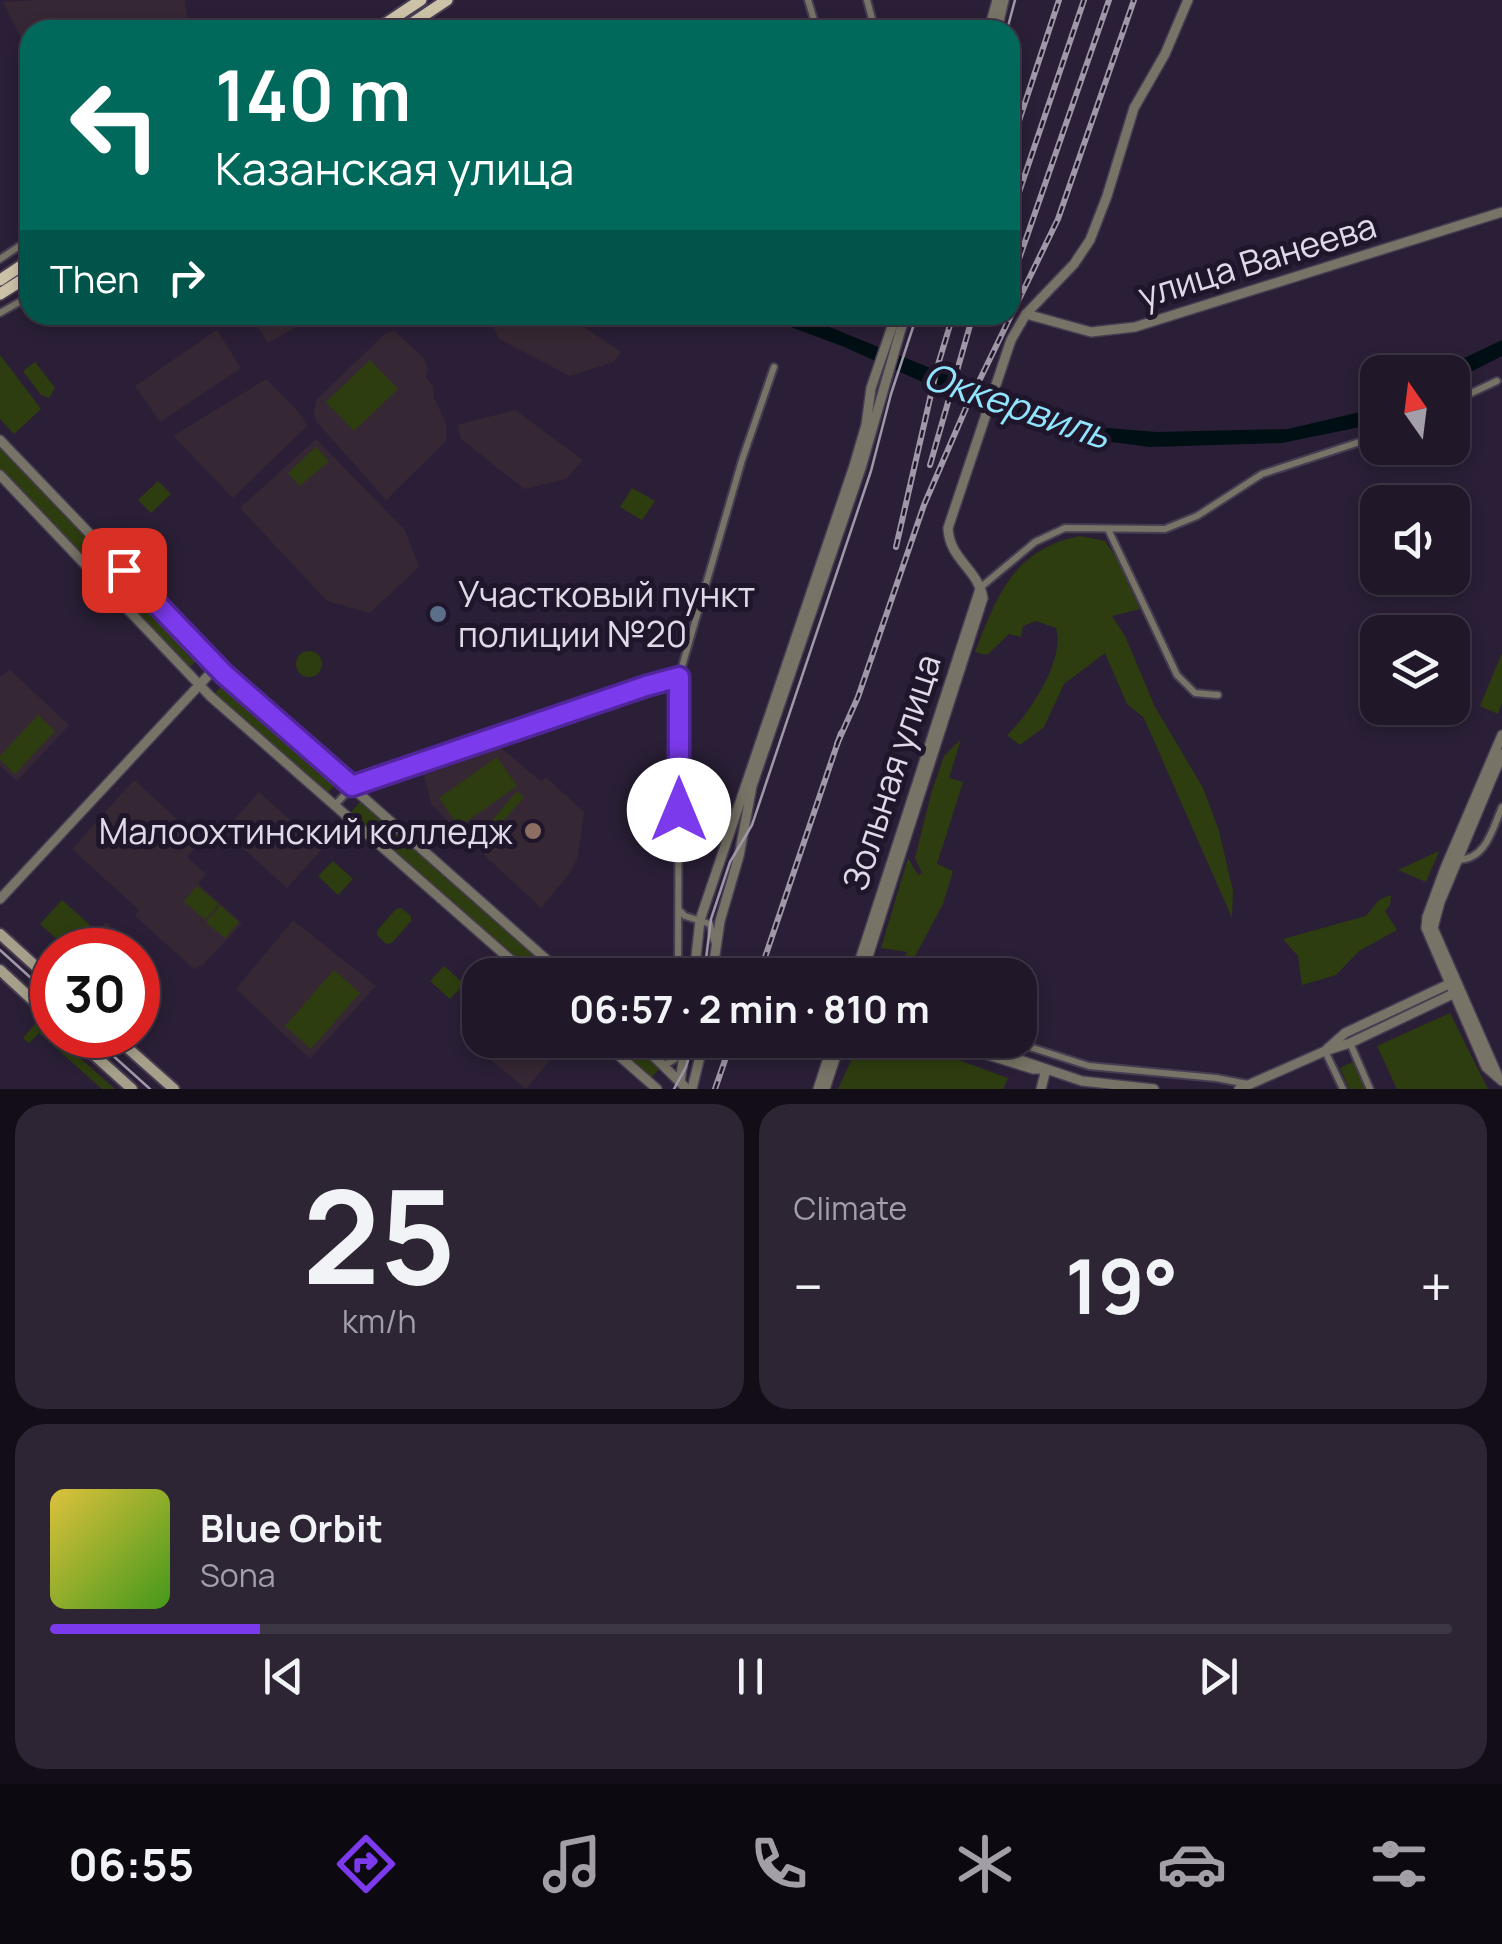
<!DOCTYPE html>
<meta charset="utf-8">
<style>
:root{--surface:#201728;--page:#2d2434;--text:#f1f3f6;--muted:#a29fa8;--line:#3d3645;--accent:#7c3aed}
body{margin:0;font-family:Manrope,sans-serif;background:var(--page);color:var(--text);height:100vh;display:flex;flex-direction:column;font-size:38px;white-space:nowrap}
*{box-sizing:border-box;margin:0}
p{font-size:32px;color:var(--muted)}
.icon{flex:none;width:55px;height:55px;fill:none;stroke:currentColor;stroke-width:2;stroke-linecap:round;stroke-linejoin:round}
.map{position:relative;height:1089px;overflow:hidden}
.drawer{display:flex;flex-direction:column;gap:15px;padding:15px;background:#120d16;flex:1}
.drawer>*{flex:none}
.banner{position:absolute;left:20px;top:20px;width:1000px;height:305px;border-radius:30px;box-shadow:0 5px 15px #0003,0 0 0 2px var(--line);background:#00695c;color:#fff;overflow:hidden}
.needle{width:65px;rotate:346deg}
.fabs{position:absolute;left:1360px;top:355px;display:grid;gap:20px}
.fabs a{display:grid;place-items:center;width:110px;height:110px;border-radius:20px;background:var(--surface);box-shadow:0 5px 15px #0003,0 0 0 2px var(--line);font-size:50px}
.speed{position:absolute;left:30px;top:928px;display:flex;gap:20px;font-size:50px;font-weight:700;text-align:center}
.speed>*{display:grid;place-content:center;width:130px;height:130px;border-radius:50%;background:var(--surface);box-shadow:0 5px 15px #0003,0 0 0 2px var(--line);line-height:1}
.speed .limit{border:15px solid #d22;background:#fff;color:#111}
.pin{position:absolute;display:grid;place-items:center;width:85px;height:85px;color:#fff;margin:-42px;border-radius:20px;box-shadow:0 5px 15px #0006}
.me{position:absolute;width:110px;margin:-55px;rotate:0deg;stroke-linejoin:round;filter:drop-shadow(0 0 8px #0008)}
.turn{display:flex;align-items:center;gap:35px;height:210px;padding:0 30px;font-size:45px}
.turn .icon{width:130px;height:130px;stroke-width:2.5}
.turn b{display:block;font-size:70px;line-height:85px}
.then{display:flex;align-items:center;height:95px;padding:0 30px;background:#0003;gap:20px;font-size:38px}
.big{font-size:75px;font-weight:700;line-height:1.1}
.drawer .card{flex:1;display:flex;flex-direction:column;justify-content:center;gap:15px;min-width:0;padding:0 35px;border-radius:30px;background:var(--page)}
.drawer .dial{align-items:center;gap:0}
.dial b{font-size:130px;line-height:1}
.song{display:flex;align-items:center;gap:30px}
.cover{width:120px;height:120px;border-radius:15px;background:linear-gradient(135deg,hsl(50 70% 55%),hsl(100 70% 35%))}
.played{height:10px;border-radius:5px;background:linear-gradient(90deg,var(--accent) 15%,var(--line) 15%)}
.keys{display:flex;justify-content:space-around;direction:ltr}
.heat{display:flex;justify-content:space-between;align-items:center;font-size:55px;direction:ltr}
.drawer .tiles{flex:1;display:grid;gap:15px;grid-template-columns:1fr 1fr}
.card:last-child{grid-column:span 2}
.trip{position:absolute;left:462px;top:958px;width:575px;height:100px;border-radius:30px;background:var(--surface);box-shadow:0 5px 15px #0003,0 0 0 2px var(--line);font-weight:700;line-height:100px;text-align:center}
.menu{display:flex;height:160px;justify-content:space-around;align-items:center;background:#0d0910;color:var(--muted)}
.menu .icon{width:70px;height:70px}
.menu .current{color:var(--accent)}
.menu b{font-size:45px;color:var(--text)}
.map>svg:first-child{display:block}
</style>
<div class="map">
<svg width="1502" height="1089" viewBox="0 0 1502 1089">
<rect width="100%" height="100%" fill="#2a1f36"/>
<!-- education -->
<g fill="#352733">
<polygon points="37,0 185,0 189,30 30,30 30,56 3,2"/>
<polygon points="250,315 317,315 268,343"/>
<polygon points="493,315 567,315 621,352 614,362 570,376 499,339 488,316"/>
<polygon points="217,330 241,368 160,422 135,386"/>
<polygon points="394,331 423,357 428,369 426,377 433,386 434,398 446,423 446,441 386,500 316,421 314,413 316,400 385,334"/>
<polygon points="266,379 299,412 307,426 233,498 173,436"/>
<polygon points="515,410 583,460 566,479 524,489 461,439 457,425"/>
<polygon points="316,439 405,530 419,567 370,613 327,601 240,508"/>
<polygon points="10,670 69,725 17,781 0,766 0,677"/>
<polygon points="501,748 541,781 546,777 584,812 578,857 570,873 541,908 484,855 494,844 492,836 476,822 461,834 431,804 424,775"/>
<polygon points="134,780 201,841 187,857 206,874 198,884 242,923 202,966 199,965 195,970 135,916 139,910 72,849"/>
<polygon points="259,792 322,849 287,888 224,831"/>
<polygon points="293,920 376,986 310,1059 236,989"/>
<polygon points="106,922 152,963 138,979 138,950 81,950"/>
<polygon points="480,1010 480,1040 546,1040 558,1051 526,1089 459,1034"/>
</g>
<!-- green -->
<g fill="#2e3d0f">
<polygon points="0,355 41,409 14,434 0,419"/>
<polygon points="370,360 398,389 354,431 326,402"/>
<polygon points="35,362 55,388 49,398 41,395 23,371"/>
<polygon points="0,446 200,657 189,668 0,469"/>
<polygon points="316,447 329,461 300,486 288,473"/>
<polygon points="158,481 171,494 151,513 138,500"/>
<polygon points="632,488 655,501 642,520 620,507"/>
<path d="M1080 536 1105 541 1116 557 1140 609 1112 616 1125 636 1155 707 1203 788 1219 831 1233 891 1232 918 1144 718 1127 704 1105 653 1064 684 1044 727 1020 745 1007 735C1029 715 1066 659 1056 628L1036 621 1023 626 1021 637 1009 634 987 655 975 652C997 595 1014 549 1080 536Z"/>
<circle cx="309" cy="664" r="13"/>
<polygon points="1502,653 1502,703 1498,714 1480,706"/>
<polygon points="225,683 337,782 328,793 215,693"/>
<polygon points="38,715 55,731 15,774 0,760 0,756"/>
<polygon points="961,739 949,778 963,782 937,864 953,871 943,904 905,975 895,975 907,952 881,948 908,858 918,875 922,873 915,858 931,794 944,756"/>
<polygon points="497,757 517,786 459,827 439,798"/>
<polygon points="517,791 524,797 495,831 488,825"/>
<polygon points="360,802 555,975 534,975 350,813"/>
<polygon points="1439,851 1426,882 1398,870"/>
<polygon points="333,861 353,879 338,895 318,876"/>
<polygon points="197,886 219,904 205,920 184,901"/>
<polygon points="1391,895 1390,905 1385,911 1397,930 1359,951 1336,975 1302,985 1298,956 1283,939 1366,916 1379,900"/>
<polygon points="62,900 90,925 68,949 40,924"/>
<polygon points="220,905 239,922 225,938 206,922"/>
<polygon points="401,908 411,916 411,921 392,943 386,944 377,935 377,931 396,909"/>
<polygon points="444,966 464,984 450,999 430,981"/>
<polygon points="334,970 360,993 311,1049 285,1026"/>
<polygon points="1450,1013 1488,1089 1397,1089 1377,1046"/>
<polygon points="38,1021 115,1089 102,1089 39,1033 29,1043 23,1038"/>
<polygon points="607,1040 629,1040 660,1068 651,1078"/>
<polygon points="861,1040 904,1040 1008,1078 1003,1089 838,1089"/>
<polygon points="1353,1062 1365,1089 1349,1089 1340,1068"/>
</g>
<!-- water -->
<g fill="#000f14">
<polygon points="758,315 800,315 1070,425 1157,432 1288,429 1377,408 1377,419 1360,427 1282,443 1150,447 1065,436 938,389 842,346"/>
<polygon points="1502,340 1502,356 1453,381 1452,372 1435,372"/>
</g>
<!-- pier -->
<polygon fill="#2a1f36" points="393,0 421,0 446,19 426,30 393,4"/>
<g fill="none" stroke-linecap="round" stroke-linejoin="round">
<!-- minor casing -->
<g stroke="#473d52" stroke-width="10">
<g id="minor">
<polyline points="808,0 817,30"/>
<polyline points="867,0 875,30"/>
<polyline points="0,259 30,239"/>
<polyline points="0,313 30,296"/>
<polyline points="1452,402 1497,381"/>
<polyline points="1108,529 1177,675 1195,693 1218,695"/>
<polyline points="981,587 1035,542 1065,528 1165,529 1197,516 1262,474 1378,436"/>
<polyline points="335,805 352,787 669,678 679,677"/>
<path d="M1457 860C1486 860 1492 830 1502 807"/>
<polyline points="679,910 685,916 710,924 714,941"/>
<polyline points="678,975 679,677 742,460 774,367"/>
<polyline points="1008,1040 1089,1066 1216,1078 1248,1084"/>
<polyline points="1350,1043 1370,1089"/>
<polyline points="1325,1051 1343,1089"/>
<polyline points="665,1065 675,1059 679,1040"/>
</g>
</g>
<!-- tertiary casing -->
<g stroke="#473d52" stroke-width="12">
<g id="tertiary">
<polyline points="989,30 997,0"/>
<polyline points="997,30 1004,0"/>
<polyline points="1026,314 1091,332 1135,327 1502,212"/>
<polyline points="0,440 224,674 564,975"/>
<polyline points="0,475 210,696 528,975"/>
<polyline points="1502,735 1445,868 1427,917 1426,928 1486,1067 1502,1081"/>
<polyline points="0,899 217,666"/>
<polyline points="694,975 700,920 854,466 866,425 871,388 896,315"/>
<polyline points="712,975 720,921 739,856 752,786 861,468 905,315"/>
<polyline points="855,975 980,589"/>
<path d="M862 975 983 598C978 569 949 559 948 528L1011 340 1026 314 1074 264 1090 240 1107 196 1134 108 1165 54 1188 0"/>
<polyline points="601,1040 657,1089"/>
<polyline points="637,1040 687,1089"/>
<polyline points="940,1040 1033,1069 1044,1069"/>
<polyline points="960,1040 1082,1081 1154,1089"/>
<polyline points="1327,1049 1345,1033 1449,984 1455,985"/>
<polyline points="1497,1074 1433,928 1440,902 1502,754"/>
<polyline points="680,1082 686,1040"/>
<polyline points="692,1089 704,1040"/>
<polyline points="818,1089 834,1040"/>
<polyline points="825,1089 841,1040"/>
<polyline points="1041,1089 1046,1069"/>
<polyline points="1239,1089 1325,1051 1350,1043 1455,993"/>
</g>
</g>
<!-- secondary casing -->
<g stroke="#473d52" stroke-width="14">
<g id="secondary">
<polyline points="0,934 52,981"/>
<polyline points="0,970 52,1018"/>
<polyline points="72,1035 132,1089"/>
<polyline points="113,1035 174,1089"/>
</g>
</g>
<!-- primary casing -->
<g stroke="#473d52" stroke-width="15">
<g id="primary">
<polyline points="376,30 421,0"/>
<polyline points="402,30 447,0"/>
<polyline points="0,280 30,260"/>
<polyline points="0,294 30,275"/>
</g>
</g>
<!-- minor -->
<use href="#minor" stroke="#777366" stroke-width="6"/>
<!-- tertiary -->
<use href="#tertiary" stroke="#777366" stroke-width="9"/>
<!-- secondary -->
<use href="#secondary" stroke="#a6a08b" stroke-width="10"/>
<!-- primary -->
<use href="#primary" stroke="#cbc2a8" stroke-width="11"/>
<!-- tram -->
<g stroke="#a098a9" stroke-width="2.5">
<polyline points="1007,30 1015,0"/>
<polyline points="0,950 52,997"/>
<polyline points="704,975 711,919 730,862 752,825 871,471 891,394 917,315"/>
<polyline points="90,1035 150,1089"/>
<polyline points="674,1089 686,1067 694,1040"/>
</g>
<!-- rail casing -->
<g stroke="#a098a9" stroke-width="6">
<g id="rail">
<polyline points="1010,148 1059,0"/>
<polyline points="1010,219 1084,0"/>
<polyline points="1010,285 1109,0"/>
<polyline points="930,465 973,315"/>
<polyline points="896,547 937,368 953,315"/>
<polyline points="837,744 858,697 924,505 966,408 1058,219 1134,0"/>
<polyline points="759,975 841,733"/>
<polyline points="715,1089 732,1040"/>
</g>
</g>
<!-- rail -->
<use href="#rail" stroke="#20162b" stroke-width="2.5" stroke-dasharray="8" stroke-linecap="butt"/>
</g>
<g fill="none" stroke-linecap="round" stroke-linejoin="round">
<!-- route casing -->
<g stroke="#51269a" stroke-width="25">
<polyline id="route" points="124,570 224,674 352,786 646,686 679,677 679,810"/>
</g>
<!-- route -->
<use href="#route" stroke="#7c3aed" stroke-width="18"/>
</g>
<!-- markers -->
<circle fill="#5c6f8a" stroke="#20162b" stroke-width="4" cx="438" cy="614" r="10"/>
<circle fill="#8d6e63" stroke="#20162b" stroke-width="4" cx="533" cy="831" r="10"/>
<g text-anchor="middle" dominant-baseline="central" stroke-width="10" stroke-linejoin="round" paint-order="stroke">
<!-- street labels -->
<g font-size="35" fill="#e0d9e8" stroke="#20162b">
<text transform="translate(1257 260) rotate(-17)">улица Ванеева</text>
<text transform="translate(891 772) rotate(-72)">Зольная улица</text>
</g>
<!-- poi labels -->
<g font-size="35" fill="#e0d9e8" stroke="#20162b" text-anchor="start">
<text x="458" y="594">Участковый пункт<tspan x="458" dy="40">полиции №20</tspan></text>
<text x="513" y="831" text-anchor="end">Малоохтинский колледж</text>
</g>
<!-- water labels -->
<g font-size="38" font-style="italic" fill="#90e5fd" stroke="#20162b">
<text transform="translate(1017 404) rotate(19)">Оккервиль</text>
</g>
</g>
</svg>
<div class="fabs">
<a><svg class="needle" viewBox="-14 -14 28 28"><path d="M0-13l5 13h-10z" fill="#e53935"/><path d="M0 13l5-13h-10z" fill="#a29fa8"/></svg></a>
<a><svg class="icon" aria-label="sound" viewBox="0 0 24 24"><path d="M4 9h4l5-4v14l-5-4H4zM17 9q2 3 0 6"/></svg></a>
<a><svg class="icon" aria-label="layers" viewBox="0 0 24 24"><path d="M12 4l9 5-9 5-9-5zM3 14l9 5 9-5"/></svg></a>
</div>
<div class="speed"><div class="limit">30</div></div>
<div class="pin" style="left:124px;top:570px;background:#d93025"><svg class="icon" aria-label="arrive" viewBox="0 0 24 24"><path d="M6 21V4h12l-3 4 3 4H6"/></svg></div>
<svg class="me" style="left:679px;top:810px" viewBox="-20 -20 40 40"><circle r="19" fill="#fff"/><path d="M0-13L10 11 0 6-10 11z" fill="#7c3aed"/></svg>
<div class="trip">06:57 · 2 min · 810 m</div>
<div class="banner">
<div class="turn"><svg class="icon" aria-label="left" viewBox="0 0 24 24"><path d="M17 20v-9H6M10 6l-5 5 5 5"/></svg><div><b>140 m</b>Казанская улица</div></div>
<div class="then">Then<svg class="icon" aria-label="right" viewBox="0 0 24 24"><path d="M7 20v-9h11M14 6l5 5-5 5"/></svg></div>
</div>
</div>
<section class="drawer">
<div class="tiles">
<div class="card dial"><b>25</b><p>km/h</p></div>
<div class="card"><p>Climate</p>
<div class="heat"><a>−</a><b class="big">19°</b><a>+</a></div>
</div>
<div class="card">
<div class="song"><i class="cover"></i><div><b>Blue Orbit</b><p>Sona</p></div></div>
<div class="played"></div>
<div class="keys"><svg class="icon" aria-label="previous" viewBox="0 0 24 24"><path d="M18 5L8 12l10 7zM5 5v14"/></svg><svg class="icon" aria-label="pause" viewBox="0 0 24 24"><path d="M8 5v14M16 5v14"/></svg><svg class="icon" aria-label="next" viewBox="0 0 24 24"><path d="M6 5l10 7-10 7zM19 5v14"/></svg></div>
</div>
</div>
</section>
<nav class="menu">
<b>06:55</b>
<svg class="icon current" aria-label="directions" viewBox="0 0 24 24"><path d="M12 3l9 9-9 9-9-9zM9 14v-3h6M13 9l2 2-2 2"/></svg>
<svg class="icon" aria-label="music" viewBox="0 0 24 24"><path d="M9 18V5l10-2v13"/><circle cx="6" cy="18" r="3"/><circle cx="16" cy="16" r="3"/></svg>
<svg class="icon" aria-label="phone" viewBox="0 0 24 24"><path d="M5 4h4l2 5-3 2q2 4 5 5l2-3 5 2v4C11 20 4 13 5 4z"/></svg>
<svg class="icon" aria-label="climate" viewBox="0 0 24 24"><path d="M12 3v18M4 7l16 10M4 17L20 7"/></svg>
<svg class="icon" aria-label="car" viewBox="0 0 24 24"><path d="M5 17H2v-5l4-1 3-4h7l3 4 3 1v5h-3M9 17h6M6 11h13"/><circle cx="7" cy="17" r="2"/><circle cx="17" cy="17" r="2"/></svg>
<svg class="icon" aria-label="filters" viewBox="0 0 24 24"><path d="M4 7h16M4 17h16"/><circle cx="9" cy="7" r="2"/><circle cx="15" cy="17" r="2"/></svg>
</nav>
